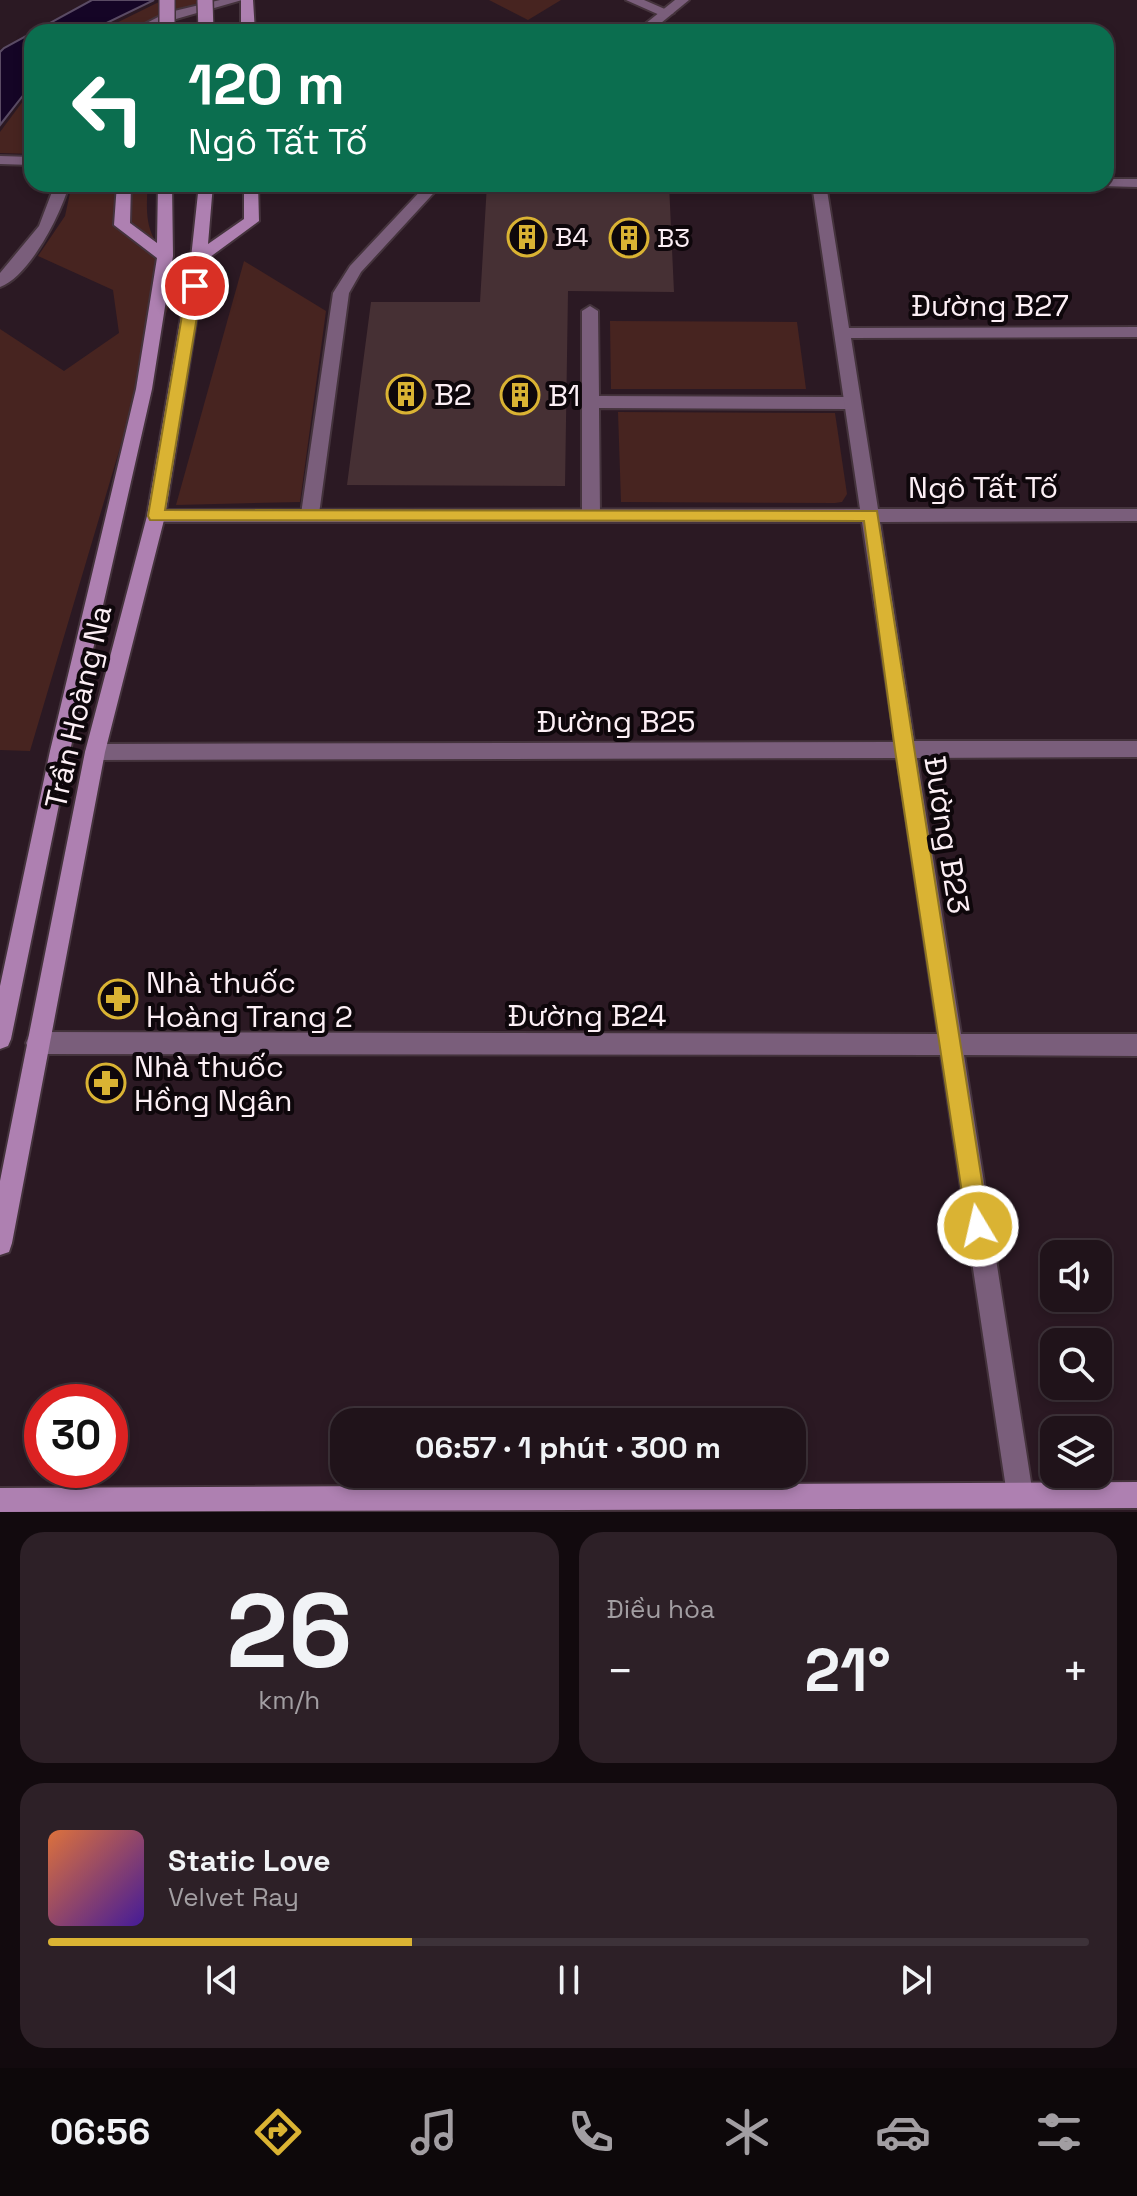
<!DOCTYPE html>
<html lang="vi">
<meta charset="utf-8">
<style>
:root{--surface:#20131a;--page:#2d2027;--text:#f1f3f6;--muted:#a29ea2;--line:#3d3239;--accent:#dab333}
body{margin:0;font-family:"Space Grotesk",sans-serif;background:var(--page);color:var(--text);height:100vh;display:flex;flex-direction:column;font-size:30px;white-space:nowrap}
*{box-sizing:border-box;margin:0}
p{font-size:26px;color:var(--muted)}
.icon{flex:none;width:44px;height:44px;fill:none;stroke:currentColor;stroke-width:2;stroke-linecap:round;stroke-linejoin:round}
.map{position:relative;height:1512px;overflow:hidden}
.details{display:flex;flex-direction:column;gap:20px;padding:20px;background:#120a0e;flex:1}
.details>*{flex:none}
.banner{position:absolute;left:24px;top:24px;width:1090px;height:168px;border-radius:24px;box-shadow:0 4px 12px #0003,0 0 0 2px var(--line);background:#0b6e4f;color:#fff;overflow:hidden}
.tools{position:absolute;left:1040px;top:1240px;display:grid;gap:16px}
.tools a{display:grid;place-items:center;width:72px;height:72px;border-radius:16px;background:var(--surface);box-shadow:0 4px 12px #0003,0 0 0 2px var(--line);font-size:40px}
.speed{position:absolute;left:24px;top:1384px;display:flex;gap:16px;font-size:40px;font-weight:700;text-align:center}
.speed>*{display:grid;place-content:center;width:104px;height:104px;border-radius:50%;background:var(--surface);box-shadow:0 4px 12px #0003,0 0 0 2px var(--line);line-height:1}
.speed .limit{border:12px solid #d22;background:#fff;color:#111}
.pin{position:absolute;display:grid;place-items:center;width:68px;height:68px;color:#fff;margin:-34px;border:4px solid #fff;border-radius:50%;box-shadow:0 2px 8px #0007}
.me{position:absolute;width:88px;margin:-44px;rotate:351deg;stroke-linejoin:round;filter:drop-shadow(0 0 6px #0008)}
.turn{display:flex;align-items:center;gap:28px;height:168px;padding:0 32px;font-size:36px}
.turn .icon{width:104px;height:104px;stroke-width:2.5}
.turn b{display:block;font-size:56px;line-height:68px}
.big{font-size:60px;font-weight:800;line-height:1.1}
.details .tile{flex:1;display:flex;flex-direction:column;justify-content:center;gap:12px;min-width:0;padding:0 28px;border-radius:24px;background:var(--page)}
.details .dial{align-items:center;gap:0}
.dial b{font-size:104px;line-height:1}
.song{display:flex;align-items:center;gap:24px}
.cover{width:96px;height:96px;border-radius:12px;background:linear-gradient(135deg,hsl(20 70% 55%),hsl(260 70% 35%))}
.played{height:8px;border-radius:4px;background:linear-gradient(90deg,var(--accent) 35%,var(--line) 35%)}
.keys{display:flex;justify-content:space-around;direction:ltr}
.heat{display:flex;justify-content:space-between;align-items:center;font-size:44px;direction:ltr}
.details .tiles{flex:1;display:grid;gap:20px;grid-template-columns:1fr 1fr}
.tile:last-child{grid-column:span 2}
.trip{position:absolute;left:330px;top:1408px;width:476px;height:80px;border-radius:24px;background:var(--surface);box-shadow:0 4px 12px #0003,0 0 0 2px var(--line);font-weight:800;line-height:80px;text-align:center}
.tab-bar{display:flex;height:128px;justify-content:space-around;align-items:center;background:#0d080a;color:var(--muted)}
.tab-bar .icon{width:56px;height:56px}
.tab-bar .on{color:var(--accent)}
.tab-bar b{font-size:36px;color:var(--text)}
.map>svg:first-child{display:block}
</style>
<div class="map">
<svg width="1137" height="1512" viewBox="0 0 1137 1512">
<rect width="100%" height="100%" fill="#2b1923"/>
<!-- green -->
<g fill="#472420">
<polygon points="163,0 197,0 198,6 148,21 130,32 98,32"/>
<polygon points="489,0 561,0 528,20"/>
<polygon points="32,89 32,154 0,153 0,132"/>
<path d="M72 184H148C144 229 150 240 181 272L130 414 30 751 0 750V329L64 371 119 333 113 290 38 256 65 216Z"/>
<polygon points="244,261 326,311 300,502 176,505"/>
<polygon points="610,321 797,322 806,389 611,389"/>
<polygon points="618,412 835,413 847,494 842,502 835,503 621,502"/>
</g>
<!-- water -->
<polygon fill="#150526" stroke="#5a4b64" stroke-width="2" points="92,0 154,0 88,32 32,32 32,84 0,125 0,52 4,48"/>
<!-- building -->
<polygon fill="#463034" points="487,184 669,184 674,292 568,291 565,486 347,485 371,302 480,302"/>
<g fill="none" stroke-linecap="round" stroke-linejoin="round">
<!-- lane casing -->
<g stroke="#44333c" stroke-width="4">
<g id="lane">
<polygon points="220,0 242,0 176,19 147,32 129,32 166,13"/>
<polygon points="626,0 644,0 674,13 662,16"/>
<polygon points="0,156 32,157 32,165 0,164"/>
<path d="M55 184H69C62 213 29 277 0 287V273L39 226Z"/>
<polygon points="427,184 442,184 361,272 349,293 319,514 310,520 304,519 301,514 333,293 350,266"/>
<polygon points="590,306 598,311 599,396 853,397 861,403 853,409 599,408 600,515 597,520 585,520 582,515 582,311"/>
</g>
</g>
<!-- street casing -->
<g stroke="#44333c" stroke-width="4">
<g id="street">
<polygon points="675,0 689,0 650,32 635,32"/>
<polygon points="1106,179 1137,179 1137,187 1101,186 1099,184 1106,184"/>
<polygon points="812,184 826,184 849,328 1137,327 1137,337 851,338 878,509 1137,509 1137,521 880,522 914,741 1137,741 1137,757 917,758 961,1034 1137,1034 1137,1056 964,1055 1033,1495 1030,1505 1020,1508 1010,1505 1007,1495 941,1055 37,1054 29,1050 26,1043 29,1036 37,1032 938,1034 897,758 95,760 88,758 85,752 88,746 95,744 895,742 862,522 156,522 147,516 156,510 860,509"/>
</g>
</g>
<!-- secondary casing -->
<g stroke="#44333c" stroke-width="4">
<g id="secondary">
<polygon points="241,0 253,0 255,32 241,32"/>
<polygon points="117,184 131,184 130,223 157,243 158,184 172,184 173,256 152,389 70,751 11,1039 8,1046 0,1049 0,986 50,751 136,389 157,258 114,225"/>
<polygon points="199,184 213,184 208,244 244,219 244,184 258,184 259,221 206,260 165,516 105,752 12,1243 9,1252 0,1255 0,1181 85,752 147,516 191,258"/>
<polygon points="1137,1482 1137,1508 0,1512 0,1488"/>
</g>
</g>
<!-- lane -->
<use href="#lane" fill="#7a5e7b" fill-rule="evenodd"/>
<!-- street -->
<use href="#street" fill="#7a5e7b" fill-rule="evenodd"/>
<!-- secondary -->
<use href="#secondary" fill="#ae80b1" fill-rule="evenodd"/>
<!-- secondary-bridge casing -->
<g stroke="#44333c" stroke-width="18" stroke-linecap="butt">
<g id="secondary-bridge">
<polyline points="167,0 167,32"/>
<polyline points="205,0 206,32"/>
</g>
</g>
<!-- secondary-bridge -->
<use href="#secondary-bridge" stroke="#ae80b1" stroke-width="15"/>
</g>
<!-- route -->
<polygon fill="#dab333" stroke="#8e7421" stroke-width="2" points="195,282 202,286 165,510 877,511 989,1226 986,1234 978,1237 970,1234 967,1226 895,750 864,521 150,520 148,516 187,286"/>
<!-- icons -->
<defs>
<g id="building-ring" transform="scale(2)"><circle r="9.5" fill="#0e070b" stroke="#dab333" stroke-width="1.5"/><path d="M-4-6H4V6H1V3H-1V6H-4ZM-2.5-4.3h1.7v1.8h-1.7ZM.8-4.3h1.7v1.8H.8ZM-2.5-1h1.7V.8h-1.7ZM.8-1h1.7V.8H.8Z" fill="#dab333"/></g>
<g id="pharmacy-ring" transform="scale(2)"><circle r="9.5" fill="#0e070b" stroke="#dab333" stroke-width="1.5"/><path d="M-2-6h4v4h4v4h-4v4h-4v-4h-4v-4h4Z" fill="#dab333"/></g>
</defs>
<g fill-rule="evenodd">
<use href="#building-ring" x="527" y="237"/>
<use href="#building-ring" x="629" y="238"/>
<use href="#building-ring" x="406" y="394"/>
<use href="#building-ring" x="520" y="395"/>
<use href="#pharmacy-ring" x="118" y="999"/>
<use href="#pharmacy-ring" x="106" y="1083"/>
</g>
<g text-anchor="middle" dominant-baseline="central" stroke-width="8" stroke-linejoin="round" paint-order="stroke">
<!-- far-poi labels -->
<g font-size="26" fill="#fceff5" stroke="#0e070b" text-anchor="start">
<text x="555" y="237">B4</text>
<text x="657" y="238">B3</text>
</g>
<!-- street labels -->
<g font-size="30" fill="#fceff5" stroke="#0e070b">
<text x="990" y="305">Đường B27</text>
<text x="983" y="487">Ngô Tất Tố</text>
<text transform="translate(78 707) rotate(-77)">Trần Hoàng Na</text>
<text x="616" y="721">Đường B25</text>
<text transform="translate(947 835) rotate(81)">Đường B23</text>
<text x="587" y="1015">Đường B24</text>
</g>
<!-- poi labels -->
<g font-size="30" fill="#fceff5" stroke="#0e070b" text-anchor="start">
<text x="434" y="394">B2</text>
<text x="548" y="395">B1</text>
<text x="146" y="982">Nhà thuốc<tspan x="146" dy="34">Hoàng Trang 2</tspan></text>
<text x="134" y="1066">Nhà thuốc<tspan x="134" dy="34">Hồng Ngân</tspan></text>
</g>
</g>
</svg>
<div class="tools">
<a><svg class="icon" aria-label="sound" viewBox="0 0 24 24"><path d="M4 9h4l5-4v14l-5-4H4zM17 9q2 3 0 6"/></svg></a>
<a><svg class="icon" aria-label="search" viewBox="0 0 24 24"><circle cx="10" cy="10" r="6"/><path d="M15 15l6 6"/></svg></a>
<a><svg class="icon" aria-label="layers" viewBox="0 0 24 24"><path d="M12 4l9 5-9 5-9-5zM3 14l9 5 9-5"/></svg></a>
</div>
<div class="speed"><div class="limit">30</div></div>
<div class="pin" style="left:195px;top:286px;background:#d93025"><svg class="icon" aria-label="arrive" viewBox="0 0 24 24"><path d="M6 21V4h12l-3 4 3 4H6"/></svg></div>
<svg class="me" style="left:978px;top:1226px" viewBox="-20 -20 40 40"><circle r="17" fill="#dab333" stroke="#fff" stroke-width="3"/><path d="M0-11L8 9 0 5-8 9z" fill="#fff"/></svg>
<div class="trip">06:57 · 1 phút · 300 m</div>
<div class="banner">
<div class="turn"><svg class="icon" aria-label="left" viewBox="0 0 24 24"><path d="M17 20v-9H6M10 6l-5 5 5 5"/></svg><div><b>120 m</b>Ngô Tất Tố</div></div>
</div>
</div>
<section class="details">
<div class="tiles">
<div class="tile dial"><b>26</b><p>km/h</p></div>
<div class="tile"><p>Điều hòa</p>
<div class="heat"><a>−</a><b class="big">21°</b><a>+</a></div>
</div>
<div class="tile">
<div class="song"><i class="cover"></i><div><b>Static Love</b><p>Velvet Ray</p></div></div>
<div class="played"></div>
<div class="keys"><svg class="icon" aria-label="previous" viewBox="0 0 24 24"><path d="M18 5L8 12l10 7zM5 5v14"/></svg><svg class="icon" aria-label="pause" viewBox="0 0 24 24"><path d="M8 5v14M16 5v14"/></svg><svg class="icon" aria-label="next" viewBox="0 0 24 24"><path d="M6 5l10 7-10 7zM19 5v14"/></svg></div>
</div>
</div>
</section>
<nav class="tab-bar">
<b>06:56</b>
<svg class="icon on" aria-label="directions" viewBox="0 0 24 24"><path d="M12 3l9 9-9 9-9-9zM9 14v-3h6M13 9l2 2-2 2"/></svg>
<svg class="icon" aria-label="music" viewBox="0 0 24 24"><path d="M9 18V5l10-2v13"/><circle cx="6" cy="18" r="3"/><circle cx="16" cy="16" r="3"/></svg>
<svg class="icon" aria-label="phone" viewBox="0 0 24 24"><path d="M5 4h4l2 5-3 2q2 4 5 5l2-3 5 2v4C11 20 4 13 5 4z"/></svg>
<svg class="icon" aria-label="climate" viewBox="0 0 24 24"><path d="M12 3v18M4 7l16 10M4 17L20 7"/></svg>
<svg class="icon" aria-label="car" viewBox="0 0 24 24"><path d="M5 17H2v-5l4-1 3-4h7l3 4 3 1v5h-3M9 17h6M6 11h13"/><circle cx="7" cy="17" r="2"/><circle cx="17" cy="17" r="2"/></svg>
<svg class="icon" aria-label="filters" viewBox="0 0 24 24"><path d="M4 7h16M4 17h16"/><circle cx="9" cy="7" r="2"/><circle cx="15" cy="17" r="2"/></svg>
</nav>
